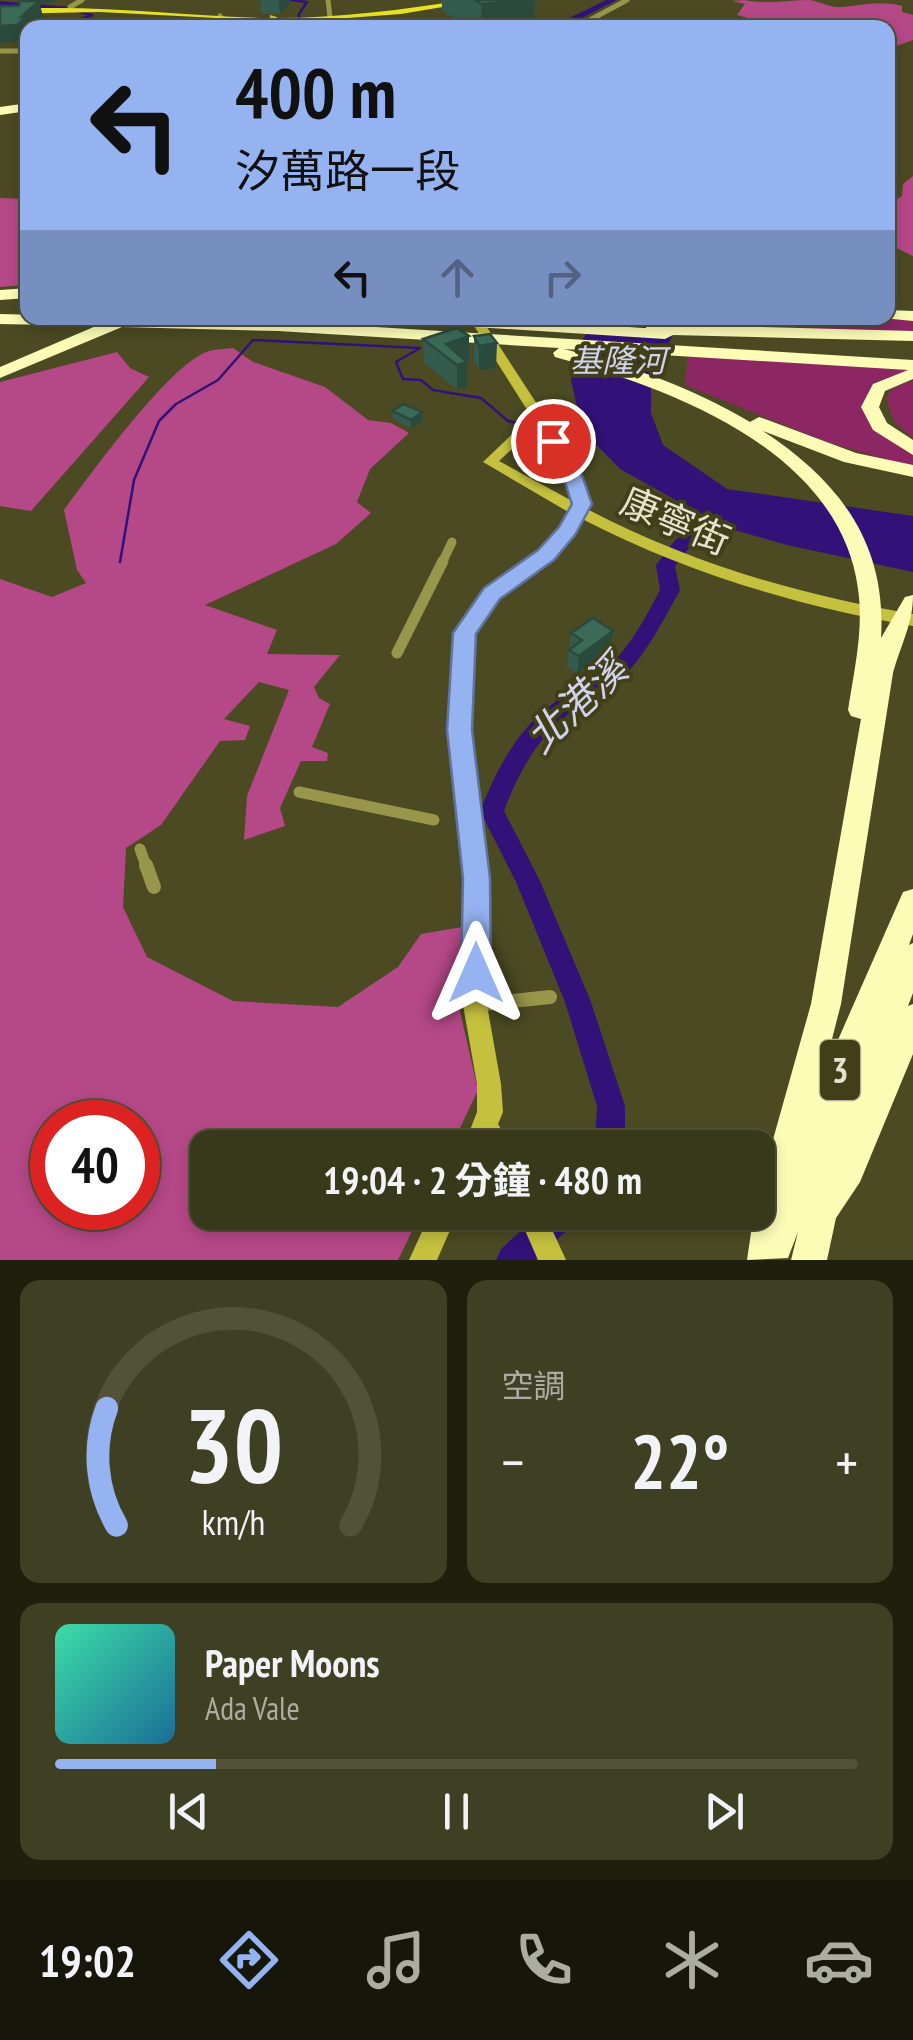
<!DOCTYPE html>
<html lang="zh-TW">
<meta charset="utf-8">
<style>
:root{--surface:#38381a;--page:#3f3f23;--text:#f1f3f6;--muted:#abaca2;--line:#525239;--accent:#95b2f1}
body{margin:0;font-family:"PT Sans Narrow","Noto Sans TC",sans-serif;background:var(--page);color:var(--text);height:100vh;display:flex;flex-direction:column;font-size:38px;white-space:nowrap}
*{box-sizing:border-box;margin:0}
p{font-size:32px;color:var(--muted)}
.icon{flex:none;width:55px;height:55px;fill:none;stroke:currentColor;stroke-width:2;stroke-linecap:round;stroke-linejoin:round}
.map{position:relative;height:1260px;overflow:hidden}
.panel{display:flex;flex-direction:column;gap:20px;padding:20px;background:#1f1f0e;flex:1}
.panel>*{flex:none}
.top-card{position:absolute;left:20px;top:20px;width:875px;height:305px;border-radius:20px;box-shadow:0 5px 15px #0003,0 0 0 2px var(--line);background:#95b2f1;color:#111;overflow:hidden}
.speed{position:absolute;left:30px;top:1100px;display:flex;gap:20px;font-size:50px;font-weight:700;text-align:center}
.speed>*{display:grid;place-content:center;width:130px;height:130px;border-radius:50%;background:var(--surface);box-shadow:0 5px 15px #0003,0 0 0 2px var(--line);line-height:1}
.speed .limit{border:15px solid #d22;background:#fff;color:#111}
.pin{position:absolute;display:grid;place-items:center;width:85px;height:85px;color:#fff;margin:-42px;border:5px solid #fff;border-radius:50%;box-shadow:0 2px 10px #0007}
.me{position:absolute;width:110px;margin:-55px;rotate:0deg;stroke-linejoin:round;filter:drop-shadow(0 0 8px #0008)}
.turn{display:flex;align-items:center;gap:35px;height:210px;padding:0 50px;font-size:45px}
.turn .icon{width:130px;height:130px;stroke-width:2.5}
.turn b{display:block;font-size:70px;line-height:85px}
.lanes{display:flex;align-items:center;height:95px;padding:0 50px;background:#0003;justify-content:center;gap:50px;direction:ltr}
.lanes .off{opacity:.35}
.big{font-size:75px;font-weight:700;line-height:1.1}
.panel .card{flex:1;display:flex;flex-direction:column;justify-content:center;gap:15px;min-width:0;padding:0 35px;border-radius:20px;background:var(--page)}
.panel .dial{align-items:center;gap:0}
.dial svg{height:260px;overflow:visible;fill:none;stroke:var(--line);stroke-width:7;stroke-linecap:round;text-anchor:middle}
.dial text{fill:var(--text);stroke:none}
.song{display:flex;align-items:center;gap:30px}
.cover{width:120px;height:120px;border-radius:15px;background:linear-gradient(135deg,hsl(160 70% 55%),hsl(200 70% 35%))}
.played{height:10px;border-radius:5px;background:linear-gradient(90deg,var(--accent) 20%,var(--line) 20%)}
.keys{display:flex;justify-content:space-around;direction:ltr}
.heat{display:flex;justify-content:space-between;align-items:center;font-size:55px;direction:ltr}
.panel .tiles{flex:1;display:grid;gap:20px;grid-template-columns:1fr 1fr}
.card:last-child{grid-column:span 2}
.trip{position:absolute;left:190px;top:1130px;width:585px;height:100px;border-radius:20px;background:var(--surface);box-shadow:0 5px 15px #0003,0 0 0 2px var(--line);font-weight:700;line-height:100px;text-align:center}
.tab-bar{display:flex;height:160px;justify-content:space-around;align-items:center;background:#16160a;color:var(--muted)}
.tab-bar .icon{width:70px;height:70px}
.tab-bar .active{color:var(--accent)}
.tab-bar b{font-size:45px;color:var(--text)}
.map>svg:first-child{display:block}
</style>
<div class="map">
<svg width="913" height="1260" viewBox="0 0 913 1260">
<rect width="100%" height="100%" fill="#4b4a23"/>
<!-- green -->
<g fill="#8c2764">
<polygon points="795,318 913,320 913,332 700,328 704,322"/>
<polygon points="688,354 913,370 875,382 864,401 885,437 913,453 913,467 827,442 685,385"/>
<polygon points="913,380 913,438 895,423 886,398 893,388"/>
</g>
<!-- forest -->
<g fill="#b54887" fill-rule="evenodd">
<path d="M745 0C768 5 788 0 810 0 821 2 830 8 842 7 861 5 882 0 902 6V12L913 15V40L888 49V28L780 27 737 15 745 4 732 1Z"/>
<polygon points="913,176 913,256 888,244 888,205 902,196 903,184"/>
<polygon points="0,198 27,199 27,285 0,287"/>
<path d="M233 348 253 362 325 387 368 420 391 423 409 433 370 469 357 502 371 513 336 544 205 605 277 630 267 654 340 655 314 687 319 698 330 704 312 747 328 753 327 761H301L280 808 285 826 244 840 247 796 289 690 259 682 224 719 250 726 245 740 220 741 161 825 126 848 123 907 147 957 233 1001 338 1007 398 967 421 934 462 927 459 1007 478 1090 451 1147 208 1148V1212L421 1213 398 1260H0V579L52 597 86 583 77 570 64 510C90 475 171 362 209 351 216 349 225 349 233 348ZM52 1122H138V1208H52Z"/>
<polygon points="117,352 130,368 149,377 31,511 0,506 0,382"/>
</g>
<!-- water -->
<polygon fill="#321279" points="599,318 679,318 651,388 651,413 663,445 727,489 913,516 913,572 787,545 724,527 620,469 592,440 577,407 571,380 582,340"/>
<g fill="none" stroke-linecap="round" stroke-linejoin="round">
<!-- stream -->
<g stroke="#321279" stroke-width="2.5">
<polyline points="291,0 307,2 299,14 299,28"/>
<polyline points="75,11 92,15 76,21"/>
<polyline points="67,21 71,21"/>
<polyline points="71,25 78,28"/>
<polyline points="123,28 154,22 262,20"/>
<polyline points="553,428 588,429"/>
<polyline points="120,562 134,480 159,421 176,404 218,380 253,340 420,348 396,362 403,379 421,380 433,390 481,398 508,421 522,424"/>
</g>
<!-- river -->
<g fill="#321279" fill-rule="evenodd">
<polygon points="606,0 617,0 562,28 549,28"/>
<polygon points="0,1 71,7 75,10 71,13 0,7"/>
<path d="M734 512 740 514 743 518 740 522 690 547 675 566 680 590C664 619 648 651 625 675 611 691 591 698 574 710 538 736 519 771 504 811L540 881 591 1002 625 1106V1148H595L597 1106 565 1002 516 882 480 811C497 769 517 729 555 702 572 690 592 682 607 668 630 647 646 617 660 590L656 565 676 539Z"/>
<polygon points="541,1212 579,1212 575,1223 535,1260 496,1260 501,1249"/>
</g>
<!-- street-far3 -->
<g stroke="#98964b" stroke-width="5">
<polyline points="328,0 330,18"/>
<polyline points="70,7 82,0"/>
<polyline points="220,16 228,28"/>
<polyline points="575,28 627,0"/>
<polyline points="0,51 28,51"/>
</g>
<!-- street-far2 -->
<polyline stroke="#98964b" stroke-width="9" points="442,563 452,542"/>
<!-- street-far1 -->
<g stroke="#98964b" stroke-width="11">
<polyline points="397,653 443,561"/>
<polyline points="299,792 434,820"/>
<polyline points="140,849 147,868"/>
</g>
<!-- street -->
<g stroke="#98964b" stroke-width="14">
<polyline points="146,865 154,887"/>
<polyline points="476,1005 550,997"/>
</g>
<!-- secondary -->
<g fill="#c5c13f" fill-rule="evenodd">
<polygon points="270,15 277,17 277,28 269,28"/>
<path d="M469 318H481L576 464 590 504 587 509C690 563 799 595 913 614V626C797 606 687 573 582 519L574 534 552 559 498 598 474 634 470 730 487 878V1005L501 1084 503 1112 498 1124 512 1148H463L477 1112V1084L463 1005 465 878 450 730 456 633 486 590 540 551 561 528 570 513 483 462 531 416ZM537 426 562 464 574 502 499 461Z"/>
<polygon points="431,1212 458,1212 437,1260 409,1260"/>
<polygon points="517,1212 544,1212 566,1260 538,1260"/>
</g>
<!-- primary -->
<path fill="#e8e224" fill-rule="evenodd" d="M465 0H484L401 14 294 22 100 12 0 14V10C90 3 178 16 267 18 333 19 400 10 465 0Z"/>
<!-- highway -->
<g fill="#fcfcb7" fill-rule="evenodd">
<polygon points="28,103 28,111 0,115 0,107"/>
<polygon points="28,288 28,298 0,300 0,290"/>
<polygon points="888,310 913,311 913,321 882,318 888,318"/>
<path d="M0 314 278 321 913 360V379L885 391 879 407 887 423 913 440V455L873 430 861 407 873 384 908 370 564 349C631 366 691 387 750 422L759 417 765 419 856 453 913 465V477L844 462 763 431C839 481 887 543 881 638L905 597 913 595C913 624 901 644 893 673L841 1004 823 1074 903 892 913 889V934L909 945 913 943V993L908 1006 913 1004V1054L860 1182 836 1218 827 1260H791L798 1232 788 1258 747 1260 754 1212H758V1193L811 1004 861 719 851 716 848 710C854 671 864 629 858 589 840 451 671 388 555 357L553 353 559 348 278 331 122 327 0 378V367L96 326 0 324Z"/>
<polygon points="404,318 482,318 645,328 652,324 913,331 913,341 673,335 665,339 412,323"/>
</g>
</g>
<!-- wall -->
<g fill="#345b4d">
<polygon points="260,0 289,0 290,4 280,14 261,14"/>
<polygon points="442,0 540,0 535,1 533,28 459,28 454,23 454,18 442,11"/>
<polygon points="474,336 496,368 479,370 474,360"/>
<polygon points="423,339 469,360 466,361 467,386 457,389 424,363"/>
<polygon points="392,411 423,421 411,428 393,419"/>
<polygon points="613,631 611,649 577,674 567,667 571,633"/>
</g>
<!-- shaded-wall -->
<g fill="#2a4a3e">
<polygon points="28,0 56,0 56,2 40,4 43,17 31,28 28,28 28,36 21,41 0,43 0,26 21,17 29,5"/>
<polygon points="279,0 289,0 290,4 280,14"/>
<polygon points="482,0 540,0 535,1 533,28 481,28"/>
<polygon points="469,336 469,360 458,364 467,362 467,386 457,389 457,365 446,344"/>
<polygon points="497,343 496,368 479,370 479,346"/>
<polygon points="422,412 423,421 411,428 411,420"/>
<polygon points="613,631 611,649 577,674 579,656"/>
</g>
<!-- building -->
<g fill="#3c6a59" stroke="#2a4a3e" stroke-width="2.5">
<polygon points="475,0 503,0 506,2 481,4"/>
<polygon points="20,1 39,1 21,17 26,17 17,25 0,26 0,6 19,6"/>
<polygon points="123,24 149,24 147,28 121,28"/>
<polygon points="457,328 469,336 446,344 467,362 457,365 423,339"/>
<polygon points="490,334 497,343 479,346 474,336"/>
<polygon points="404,404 422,412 411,420 392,411"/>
<polygon points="593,618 613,631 579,656 569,650 582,640 571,633"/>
</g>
<!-- route -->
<polygon fill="#95b2f1" stroke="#61749d" stroke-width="2.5" points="553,435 560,437 578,464 592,504 575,535 554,560 500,599 476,634 472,730 490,878 491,973 486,983 476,986 465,983 461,973 463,878 447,730 453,633 484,588 538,550 559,527 572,504 559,464 544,441"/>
<g text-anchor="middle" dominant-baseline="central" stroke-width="8" stroke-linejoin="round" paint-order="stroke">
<!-- far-water labels -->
<g font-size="32" font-style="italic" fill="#d3d2ed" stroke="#403f18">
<text x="618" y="360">基隆河</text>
</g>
<!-- shield labels -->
<rect fill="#403f18" stroke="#b2b297" stroke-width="2.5" x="820" y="1040" width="40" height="60" rx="8"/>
<g font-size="35" font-weight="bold" fill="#e3e3ce">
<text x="840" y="1070">3</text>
</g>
<!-- street labels -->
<g font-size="38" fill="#e3e3ce" stroke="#403f18">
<text transform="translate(676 520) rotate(23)">康寧街</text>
</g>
<!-- water labels -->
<g font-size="40" font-style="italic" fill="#d3d2ed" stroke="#403f18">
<text transform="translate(576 703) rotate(-43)">北港溪</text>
</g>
</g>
</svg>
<div class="speed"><div class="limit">40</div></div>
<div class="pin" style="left:553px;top:441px;background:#d93025"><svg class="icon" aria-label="arrive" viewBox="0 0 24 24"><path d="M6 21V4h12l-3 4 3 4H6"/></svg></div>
<svg class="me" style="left:476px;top:973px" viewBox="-20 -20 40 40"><path d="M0-17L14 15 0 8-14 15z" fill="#95b2f1" stroke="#fff" stroke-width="4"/></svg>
<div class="trip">19:04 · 2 分鐘 · 480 m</div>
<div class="top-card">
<div class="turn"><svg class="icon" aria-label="left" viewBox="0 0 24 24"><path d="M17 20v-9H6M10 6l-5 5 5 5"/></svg><div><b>400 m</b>汐萬路一段</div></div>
<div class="lanes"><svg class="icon" aria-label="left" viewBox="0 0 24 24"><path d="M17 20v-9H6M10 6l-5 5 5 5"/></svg><svg class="icon off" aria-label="ahead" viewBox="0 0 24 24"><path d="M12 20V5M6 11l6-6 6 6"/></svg><svg class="icon off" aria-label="right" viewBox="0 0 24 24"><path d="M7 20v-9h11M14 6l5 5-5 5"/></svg></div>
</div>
</div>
<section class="panel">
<div class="tiles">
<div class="card dial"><svg viewBox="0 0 100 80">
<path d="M14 69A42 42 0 1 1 86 69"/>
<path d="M14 69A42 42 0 0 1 11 33" stroke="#95b2f1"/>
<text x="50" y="56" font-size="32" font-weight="700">30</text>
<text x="50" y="72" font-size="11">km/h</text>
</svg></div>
<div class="card"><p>空調</p>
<div class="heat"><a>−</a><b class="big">22°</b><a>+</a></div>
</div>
<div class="card">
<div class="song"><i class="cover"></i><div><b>Paper Moons</b><p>Ada Vale</p></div></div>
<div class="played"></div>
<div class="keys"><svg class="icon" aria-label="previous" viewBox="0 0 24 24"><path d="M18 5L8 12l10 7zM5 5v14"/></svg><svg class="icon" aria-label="pause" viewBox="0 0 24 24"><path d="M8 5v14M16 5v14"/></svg><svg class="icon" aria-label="next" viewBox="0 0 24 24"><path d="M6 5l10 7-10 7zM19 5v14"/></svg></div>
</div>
</div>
</section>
<nav class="tab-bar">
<b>19:02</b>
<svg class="icon active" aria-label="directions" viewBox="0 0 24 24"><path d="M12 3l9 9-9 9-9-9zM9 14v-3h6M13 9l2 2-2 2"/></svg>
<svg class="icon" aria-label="music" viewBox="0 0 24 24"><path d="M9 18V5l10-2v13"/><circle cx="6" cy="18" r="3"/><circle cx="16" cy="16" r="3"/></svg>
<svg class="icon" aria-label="phone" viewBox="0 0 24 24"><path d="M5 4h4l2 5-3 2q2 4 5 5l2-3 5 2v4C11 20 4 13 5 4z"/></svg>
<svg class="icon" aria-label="climate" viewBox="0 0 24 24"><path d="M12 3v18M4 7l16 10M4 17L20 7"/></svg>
<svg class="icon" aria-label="car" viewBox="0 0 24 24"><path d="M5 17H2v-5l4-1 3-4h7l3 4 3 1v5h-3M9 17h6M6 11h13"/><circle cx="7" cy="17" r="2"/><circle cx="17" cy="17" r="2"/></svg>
</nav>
